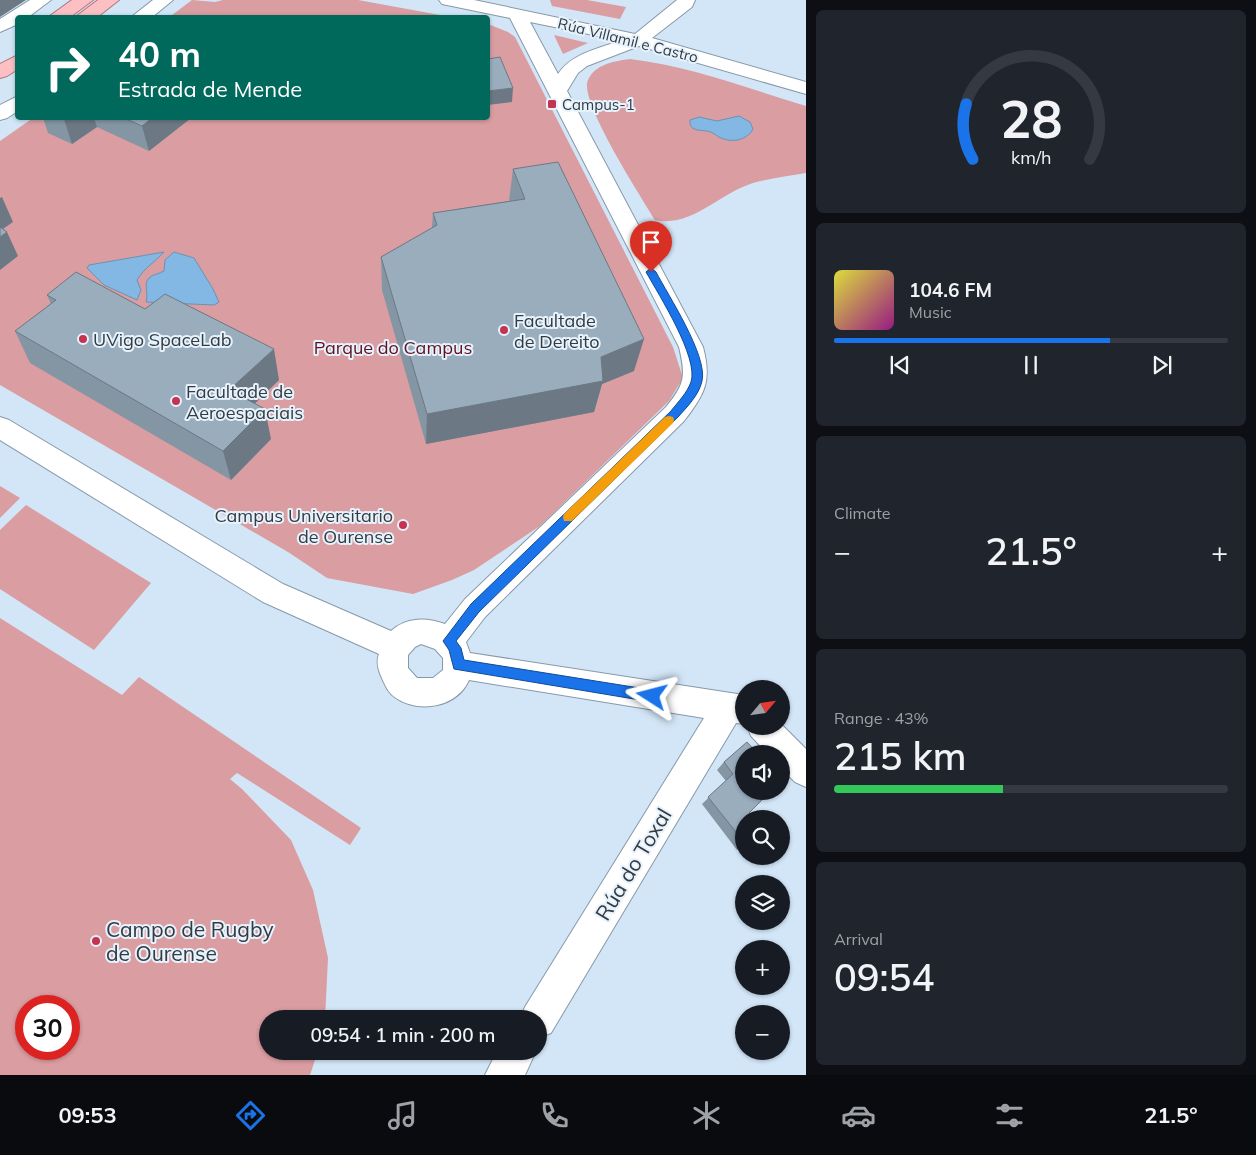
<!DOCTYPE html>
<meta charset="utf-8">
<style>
:root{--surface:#171b24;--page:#20242c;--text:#f1f3f6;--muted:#9ea1a6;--line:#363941;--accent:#1a73e8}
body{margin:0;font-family:Mulish,sans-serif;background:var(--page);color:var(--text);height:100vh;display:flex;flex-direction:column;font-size:19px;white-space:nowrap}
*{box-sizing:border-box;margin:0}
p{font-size:16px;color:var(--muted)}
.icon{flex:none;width:28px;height:28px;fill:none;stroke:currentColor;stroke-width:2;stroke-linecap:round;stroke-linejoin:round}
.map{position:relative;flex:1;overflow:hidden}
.side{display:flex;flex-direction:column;gap:10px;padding:10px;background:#0d0f14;width:450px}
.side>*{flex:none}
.top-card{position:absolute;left:15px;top:15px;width:475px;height:105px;border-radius:5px;box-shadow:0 1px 4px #0004;background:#00695c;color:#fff;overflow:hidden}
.needle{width:32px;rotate:61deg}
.controls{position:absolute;left:735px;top:680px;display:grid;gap:10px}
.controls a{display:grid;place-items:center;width:55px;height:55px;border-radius:50%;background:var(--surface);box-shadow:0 1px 4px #0004;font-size:25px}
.speed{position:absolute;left:15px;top:995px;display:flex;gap:10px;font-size:25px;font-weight:700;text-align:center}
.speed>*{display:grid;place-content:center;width:65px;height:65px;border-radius:50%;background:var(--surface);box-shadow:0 1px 4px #0004;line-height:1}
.speed .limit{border:8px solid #d22;background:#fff;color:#111}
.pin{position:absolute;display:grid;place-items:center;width:42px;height:42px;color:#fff;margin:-51px -21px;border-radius:50% 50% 50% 0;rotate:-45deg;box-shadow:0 0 5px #0007}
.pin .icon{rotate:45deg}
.me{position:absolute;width:55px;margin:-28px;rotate:279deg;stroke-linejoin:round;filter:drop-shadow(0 0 4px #0008)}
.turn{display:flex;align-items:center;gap:18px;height:105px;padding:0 20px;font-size:22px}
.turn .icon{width:65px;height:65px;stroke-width:2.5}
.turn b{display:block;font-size:35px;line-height:42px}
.big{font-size:38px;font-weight:600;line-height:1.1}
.side .card{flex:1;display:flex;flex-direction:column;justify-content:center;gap:8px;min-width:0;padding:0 18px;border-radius:8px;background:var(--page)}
.side .dial{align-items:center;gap:0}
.dial svg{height:130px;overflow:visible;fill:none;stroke:var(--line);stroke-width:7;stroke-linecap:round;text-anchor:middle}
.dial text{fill:var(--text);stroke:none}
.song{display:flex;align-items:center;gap:15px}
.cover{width:60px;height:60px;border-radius:8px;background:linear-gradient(135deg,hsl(60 70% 55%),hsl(310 70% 35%))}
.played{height:5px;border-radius:2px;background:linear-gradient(90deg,var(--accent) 70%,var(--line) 70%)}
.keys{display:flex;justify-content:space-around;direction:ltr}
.heat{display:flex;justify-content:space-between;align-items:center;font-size:28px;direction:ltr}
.charge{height:8px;border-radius:4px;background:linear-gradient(90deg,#34c759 43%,var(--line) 0)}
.trip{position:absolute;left:259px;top:1010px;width:288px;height:50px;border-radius:25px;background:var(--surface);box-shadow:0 1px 4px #0004;font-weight:600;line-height:50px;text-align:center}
.dock{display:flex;height:80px;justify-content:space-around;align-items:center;background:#090b0e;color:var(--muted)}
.dock .icon{width:35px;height:35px}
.dock .selected{color:var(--accent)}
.dock b{font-size:22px;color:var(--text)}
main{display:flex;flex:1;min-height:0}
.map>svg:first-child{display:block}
</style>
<main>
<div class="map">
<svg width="806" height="1075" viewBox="0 0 806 1075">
<rect width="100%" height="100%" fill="#d2e6f7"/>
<!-- green -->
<g fill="#da9da1" fill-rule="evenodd">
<polygon points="192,0 215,2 223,0 358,0 451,17 168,18"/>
<polygon points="550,0 587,0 626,7 620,19 552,6"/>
<polygon points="488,24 508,32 515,37 673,347 683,378 669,401 540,526 474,570 452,580 413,594 327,578 288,552 0,385 0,141 33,118 488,118"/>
<polygon points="554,35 588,43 563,54"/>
<path d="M630 59C690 66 749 89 806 106V173C789 176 770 178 753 183 720 193 691 228 655 220 642 198 578 100 588 80 595 64 615 61 630 59Z"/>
<polygon points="0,486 20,498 0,518"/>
<polygon points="26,505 151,583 94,650 0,589 0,530"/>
<path d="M0 618 122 695 139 677 361 828 350 845 237 773 230 779 242 789 291 840 313 890 328 958 325 1019H268V1051H318L310 1075H0ZM26 1006H69V1049H26Z"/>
</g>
<!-- water -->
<g fill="#83b8e4" stroke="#6b92b3">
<path d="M739 116 750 122 753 129C747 140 733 143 721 138 718 137 715 134 711 132 702 129 689 133 690 120L699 117 717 121Z"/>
<path d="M164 252C154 263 145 267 137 280L141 290 137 300 104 285 87 268 89 265Z"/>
<path d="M174 252 194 258 213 289 219 302 214 305 146 302C149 294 143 284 149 278 153 274 159 274 164 271L165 260Z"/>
</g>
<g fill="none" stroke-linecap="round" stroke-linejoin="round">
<!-- minor casing -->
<g stroke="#8799a9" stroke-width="2">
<g id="minor">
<polygon points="30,0 51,0 27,18 18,18 18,24 0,32 0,19"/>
<polygon points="153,0 173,0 151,18 130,18"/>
<path d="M439 0H474L635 34 677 0H695L692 7 652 38 806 82V94L639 46 587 66 578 73 567 91 703 347C712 381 705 394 684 421L485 617 466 642 470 653 744 695V724L736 723 551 1033 538 1038V1019H520L525 1007 704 718 469 680C457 707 420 714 396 698 388 693 385 685 381 676 378 669 376 662 379 654L263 602 0 440V417L9 420 283 584 391 631C406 617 427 617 445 624L465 599 666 407C685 384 686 376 679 347L510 18 442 4ZM530 22 613 39 619 41C597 49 571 54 558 74ZM421 644 435 649 443 658V670L433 678H417L408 668V655L415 647Z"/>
<polygon points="18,96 18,111 7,118 0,120 0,105"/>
<polygon points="781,724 806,749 806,787 795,782 781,768 781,754 768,754 751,736 747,726 781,726"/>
<polygon points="497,1051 536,1051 525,1075 485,1075"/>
</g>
</g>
<!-- major casing -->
<g stroke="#b4757d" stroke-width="2">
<g id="major">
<polygon points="72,0 93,0 69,18 47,18"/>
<polygon points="98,0 119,0 96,18 74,18"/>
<polygon points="18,55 18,69 7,76 0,78 0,64"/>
</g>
</g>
<!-- minor -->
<use href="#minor" fill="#fff" fill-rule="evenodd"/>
<!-- major -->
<use href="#major" fill="#fbbfc4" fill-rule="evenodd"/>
</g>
<!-- wall -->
<g fill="#8495a3">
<polygon points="43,118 191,118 149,151 97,127 72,144 48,133"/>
<polygon points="513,169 634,371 602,384 594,412 426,444 382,290 381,257 432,228 433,213 509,201"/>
<polygon points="47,295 279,380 255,403 271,439 231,480 30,363 15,331 51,304"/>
<polygon points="747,742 749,813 744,819 744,846 737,850 702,804 726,781 717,770 724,762"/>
</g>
<!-- shaded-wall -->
<g fill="#6c7984">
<polygon points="0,0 26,0 0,17"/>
<polygon points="513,88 512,102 488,105 488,91"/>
<polygon points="66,118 94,118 97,127 72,144 64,119"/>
<polygon points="152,118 191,118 149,151 142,126"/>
<polygon points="2,197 13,222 0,231 0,198"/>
<polygon points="7,232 18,256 0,270 0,237"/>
<polygon points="644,339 634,371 602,384 594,412 426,444 427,414 601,357"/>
<polygon points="274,349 279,380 237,421 229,390"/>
<polygon points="265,409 271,439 231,480 223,451"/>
</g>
<!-- building -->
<g fill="#9aadbd" stroke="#6c7984">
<polygon points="186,16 191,18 183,18"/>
<polygon points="500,57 513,88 488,91 488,59"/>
<polygon points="124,118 152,118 142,126"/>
<polygon points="558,162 644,339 601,357 603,381 427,414 381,257 437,225 433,213 525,199 513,169"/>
<polygon points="0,227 7,232 0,237"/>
<polygon points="76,272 145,309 165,294 274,349 229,390 265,409 223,451 15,331 56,300 47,295"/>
<polygon points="747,742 758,754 744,754 744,791 771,791 749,813 754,819 744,819 744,842 708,797 733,774 724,762"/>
</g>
<!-- route -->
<path fill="#1a73e8" stroke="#114b97" d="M651 268 656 272C668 295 708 356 702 381 699 395 687 407 678 417L479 612 456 641 461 648 464 660 652 690 657 692 658 696 657 700 652 702 454 669 449 650 443 641 471 604 671 411C678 402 687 393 691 382 699 358 659 295 646 272Z"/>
<!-- slow -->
<polygon fill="#f59e0b" points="669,416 673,417 674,420 673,423 572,521 564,521 563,517 564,514 665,417"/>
<!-- markers -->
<g fill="#c4334f" stroke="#e6f2fc" stroke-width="2">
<rect x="547" y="99" width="10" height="10" rx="2.5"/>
<circle cx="504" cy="330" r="5"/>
<circle cx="83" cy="339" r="5"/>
<circle cx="176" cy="401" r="5"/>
<circle cx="403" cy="525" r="5"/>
<circle cx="96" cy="941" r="5"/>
</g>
<g text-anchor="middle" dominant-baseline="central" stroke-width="4" stroke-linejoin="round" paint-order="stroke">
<!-- far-street labels -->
<g font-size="15" fill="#343b42" stroke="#e6f2fc">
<text transform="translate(628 40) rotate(14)">Rúa Villamil e Castro</text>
</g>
<!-- far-poi labels -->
<g font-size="15" fill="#343b42" stroke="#e6f2fc" text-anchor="start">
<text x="562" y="104">Campus-1</text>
</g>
<!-- poi labels -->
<g font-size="18" fill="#343b42" stroke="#e6f2fc" text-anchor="start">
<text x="514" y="320">Facultade<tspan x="514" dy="21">de Dereito</tspan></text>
<text x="93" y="339">UVigo SpaceLab</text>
<text x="186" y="391">Facultade de<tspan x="186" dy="21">Aeroespaciais</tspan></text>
<text x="393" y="515" text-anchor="end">Campus Universitario<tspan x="393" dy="21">de Ourense</tspan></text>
</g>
<!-- park labels -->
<g font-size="18" fill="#631122" stroke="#e6f2fc">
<text x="393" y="347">Parque do Campus</text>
</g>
<!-- near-street labels -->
<g font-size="21" fill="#343b42" stroke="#e6f2fc">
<text transform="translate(633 864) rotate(-59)">Rúa do Toxal</text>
</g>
<!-- near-poi labels -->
<g font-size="21" fill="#343b42" stroke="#e6f2fc" text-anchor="start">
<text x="106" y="929">Campo de Rugby<tspan x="106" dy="24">de Ourense</tspan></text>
</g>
</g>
</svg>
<div class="controls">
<a><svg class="needle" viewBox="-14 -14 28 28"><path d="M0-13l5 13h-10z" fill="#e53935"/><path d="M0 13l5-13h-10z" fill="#9ea1a6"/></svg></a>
<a><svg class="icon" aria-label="sound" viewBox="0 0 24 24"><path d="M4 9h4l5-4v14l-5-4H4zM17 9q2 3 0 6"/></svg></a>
<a><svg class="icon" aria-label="search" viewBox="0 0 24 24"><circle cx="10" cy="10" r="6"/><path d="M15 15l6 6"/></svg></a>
<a><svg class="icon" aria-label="layers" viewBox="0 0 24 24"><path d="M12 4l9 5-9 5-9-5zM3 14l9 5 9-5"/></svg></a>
<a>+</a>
<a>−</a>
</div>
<div class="speed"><div class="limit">30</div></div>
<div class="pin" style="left:651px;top:272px;background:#d93025"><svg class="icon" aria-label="arrive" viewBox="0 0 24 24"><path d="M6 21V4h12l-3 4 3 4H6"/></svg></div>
<svg class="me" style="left:652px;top:696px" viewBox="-20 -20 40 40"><path d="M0-17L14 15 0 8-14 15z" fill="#1a73e8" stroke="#fff" stroke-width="4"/></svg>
<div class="trip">09:54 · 1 min · 200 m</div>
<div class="top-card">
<div class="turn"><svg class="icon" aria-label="right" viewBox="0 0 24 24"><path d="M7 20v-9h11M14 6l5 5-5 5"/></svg><div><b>40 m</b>Estrada de Mende</div></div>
</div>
</div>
<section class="side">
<div class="card dial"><svg viewBox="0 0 100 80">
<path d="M14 69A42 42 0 1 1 86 69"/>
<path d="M14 69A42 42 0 0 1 10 35" stroke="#1a73e8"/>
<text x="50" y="56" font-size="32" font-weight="700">28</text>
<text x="50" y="72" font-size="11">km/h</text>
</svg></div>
<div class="card">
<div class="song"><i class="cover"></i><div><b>104.6 FM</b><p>Music</p></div></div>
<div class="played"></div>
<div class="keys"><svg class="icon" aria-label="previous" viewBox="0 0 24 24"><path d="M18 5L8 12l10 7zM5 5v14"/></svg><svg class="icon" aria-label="pause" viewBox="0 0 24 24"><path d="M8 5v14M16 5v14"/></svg><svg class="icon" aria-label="next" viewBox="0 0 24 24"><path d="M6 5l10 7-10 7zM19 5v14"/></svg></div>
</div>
<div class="card"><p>Climate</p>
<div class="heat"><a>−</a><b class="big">21.5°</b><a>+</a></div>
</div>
<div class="card"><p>Range · 43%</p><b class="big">215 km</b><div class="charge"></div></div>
<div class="card"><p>Arrival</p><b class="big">09:54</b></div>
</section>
</main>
<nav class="dock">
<b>09:53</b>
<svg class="icon selected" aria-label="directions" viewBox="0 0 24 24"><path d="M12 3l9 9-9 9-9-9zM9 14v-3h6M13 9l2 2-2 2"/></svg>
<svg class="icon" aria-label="music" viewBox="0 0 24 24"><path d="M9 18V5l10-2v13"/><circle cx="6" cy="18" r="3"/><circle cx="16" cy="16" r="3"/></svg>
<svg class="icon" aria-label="phone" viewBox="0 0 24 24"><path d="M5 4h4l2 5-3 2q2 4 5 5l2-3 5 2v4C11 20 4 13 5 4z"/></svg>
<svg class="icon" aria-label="climate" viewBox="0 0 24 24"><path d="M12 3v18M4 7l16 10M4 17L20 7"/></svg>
<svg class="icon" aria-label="car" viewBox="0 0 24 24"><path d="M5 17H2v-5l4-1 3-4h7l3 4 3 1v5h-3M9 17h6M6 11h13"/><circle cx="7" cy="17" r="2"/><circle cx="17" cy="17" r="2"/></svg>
<svg class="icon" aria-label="filters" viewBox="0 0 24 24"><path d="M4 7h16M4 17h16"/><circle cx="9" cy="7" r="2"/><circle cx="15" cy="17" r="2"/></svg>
<b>21.5°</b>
</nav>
